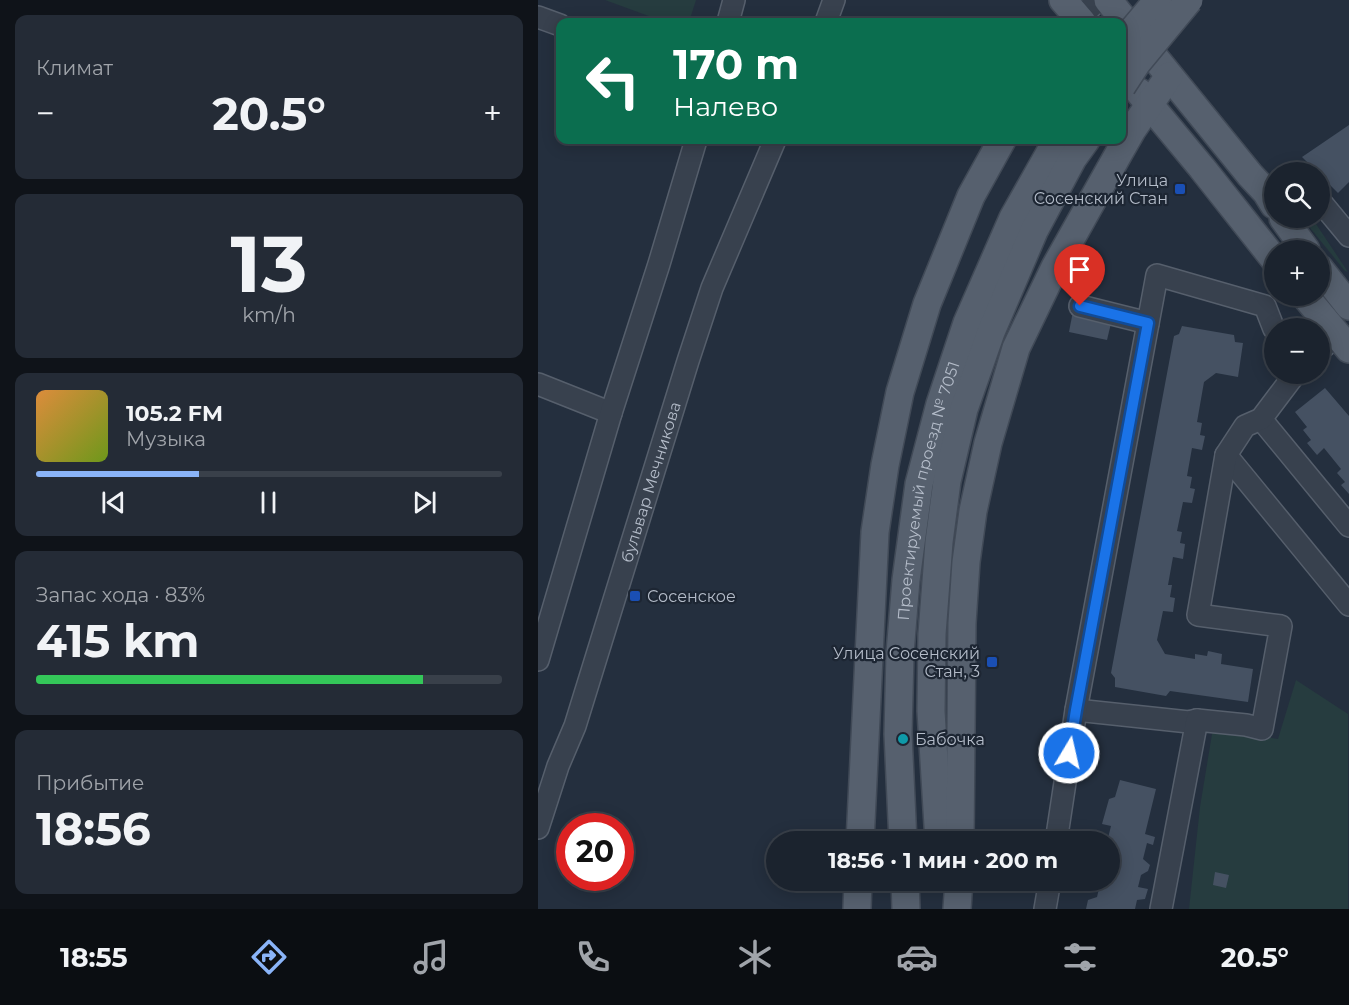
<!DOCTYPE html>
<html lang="ru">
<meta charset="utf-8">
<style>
:root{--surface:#1b232e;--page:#242b36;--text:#f1f3f6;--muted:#a0a4aa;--line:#39404a;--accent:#8ab4f8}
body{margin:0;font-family:Montserrat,sans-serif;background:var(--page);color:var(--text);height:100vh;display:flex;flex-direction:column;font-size:22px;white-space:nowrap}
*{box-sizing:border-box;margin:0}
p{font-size:20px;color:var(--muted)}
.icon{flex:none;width:33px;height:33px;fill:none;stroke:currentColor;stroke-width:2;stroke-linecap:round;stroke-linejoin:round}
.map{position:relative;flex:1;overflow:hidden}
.panel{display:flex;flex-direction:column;gap:15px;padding:15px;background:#0f1319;width:538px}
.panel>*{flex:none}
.top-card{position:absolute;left:18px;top:18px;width:570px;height:126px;border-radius:12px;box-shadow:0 3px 15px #0003,0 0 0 2px var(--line);background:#0b6e4f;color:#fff;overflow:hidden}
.buttons{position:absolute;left:726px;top:162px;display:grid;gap:12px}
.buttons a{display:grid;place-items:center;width:66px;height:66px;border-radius:50%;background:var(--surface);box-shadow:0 3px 15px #0003,0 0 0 2px var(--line);font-size:30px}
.speed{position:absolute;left:18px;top:813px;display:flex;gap:12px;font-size:30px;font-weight:700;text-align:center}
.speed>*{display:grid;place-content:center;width:78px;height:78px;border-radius:50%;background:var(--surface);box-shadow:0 3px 15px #0003,0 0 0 2px var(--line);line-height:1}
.speed .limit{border:9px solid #d22;background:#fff;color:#111}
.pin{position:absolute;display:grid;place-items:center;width:51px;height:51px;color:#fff;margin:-62px -26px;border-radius:50% 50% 50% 0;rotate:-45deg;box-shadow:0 0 6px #0007}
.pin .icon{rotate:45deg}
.me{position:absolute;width:66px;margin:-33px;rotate:9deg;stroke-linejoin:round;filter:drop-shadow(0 0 4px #0008)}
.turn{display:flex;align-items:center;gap:21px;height:126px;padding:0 18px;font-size:27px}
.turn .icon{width:78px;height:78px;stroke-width:2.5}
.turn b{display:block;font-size:42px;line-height:51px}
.big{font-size:45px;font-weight:700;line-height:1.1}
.panel .widget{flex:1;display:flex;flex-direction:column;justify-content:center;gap:9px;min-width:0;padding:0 21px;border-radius:12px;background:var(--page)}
.panel .dial{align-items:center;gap:0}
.dial b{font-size:78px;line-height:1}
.song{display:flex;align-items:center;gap:18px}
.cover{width:72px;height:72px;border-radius:9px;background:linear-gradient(135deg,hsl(30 70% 55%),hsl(80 70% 35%))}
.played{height:6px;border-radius:3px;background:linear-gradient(90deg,var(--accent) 35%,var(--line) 35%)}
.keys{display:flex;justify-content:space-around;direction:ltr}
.heat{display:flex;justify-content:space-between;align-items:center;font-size:33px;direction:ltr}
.charge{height:9px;border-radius:4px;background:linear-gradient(90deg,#34c759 83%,var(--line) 0)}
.trip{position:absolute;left:228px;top:831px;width:354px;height:60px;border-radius:30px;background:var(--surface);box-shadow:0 3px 15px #0003,0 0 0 2px var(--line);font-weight:700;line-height:60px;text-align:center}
.tabs{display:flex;height:96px;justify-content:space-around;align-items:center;background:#0b0e12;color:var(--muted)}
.tabs .icon{width:42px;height:42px}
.tabs .selected{color:var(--accent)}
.tabs b{font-size:27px;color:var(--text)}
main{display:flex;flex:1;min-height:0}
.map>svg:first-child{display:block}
</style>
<main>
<section class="panel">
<div class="widget"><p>Климат</p>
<div class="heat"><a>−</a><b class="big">20.5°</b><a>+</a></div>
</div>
<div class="widget dial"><b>13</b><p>km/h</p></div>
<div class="widget">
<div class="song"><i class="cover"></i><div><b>105.2 FM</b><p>Музыка</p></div></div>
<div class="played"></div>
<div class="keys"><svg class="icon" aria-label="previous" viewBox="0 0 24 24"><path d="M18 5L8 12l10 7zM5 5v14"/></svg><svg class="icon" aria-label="pause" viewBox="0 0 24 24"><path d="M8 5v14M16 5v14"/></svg><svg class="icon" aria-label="next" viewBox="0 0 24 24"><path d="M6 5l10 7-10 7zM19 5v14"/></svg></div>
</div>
<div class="widget"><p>Запас хода · 83%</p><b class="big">415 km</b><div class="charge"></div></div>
<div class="widget"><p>Прибытие</p><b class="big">18:56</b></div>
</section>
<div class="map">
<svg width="811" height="909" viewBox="0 0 811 909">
<rect width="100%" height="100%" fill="#242f3e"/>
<!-- green -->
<g fill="#263c3f">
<polygon points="67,0 158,0 151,22 127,22"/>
<polygon points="764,218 774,218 810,272 807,271"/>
<polygon points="758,680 810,714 810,909 651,909 662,807 675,728 740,739"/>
</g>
<!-- building -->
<g fill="#455162">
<polygon points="811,125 811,182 800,193 764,157"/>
<polygon points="535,311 574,319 569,340 531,332"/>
<polygon points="644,326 696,335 697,342 705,343 700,377 678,373 666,382 659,422 664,423 662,435 667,436 664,450 654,448 649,476 654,477 652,488 657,489 654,503 645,502 639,531 644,532 642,543 647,544 645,559 635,557 630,585 634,585 632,597 637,598 635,612 625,611 619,640 627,654 657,659 657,654 669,656 670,651 684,654 683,664 715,669 710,702 632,691 628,696 577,687 577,678 573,673 636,336 641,334"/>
<polygon points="787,388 811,416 811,494 803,485 807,482 799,473 803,469 786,448 779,455 769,443 773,440 765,430 769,427 757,412"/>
<polygon points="582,780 618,789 607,834 617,837 615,845 609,843 605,859 612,865 610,871 603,875 600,887 610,889 607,899 599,900 597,909 548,909 550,900 559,897 563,880 572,880 572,842 569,842 573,826 564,824 571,799 577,797"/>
<polygon points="677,872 691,875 688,888 675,885"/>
</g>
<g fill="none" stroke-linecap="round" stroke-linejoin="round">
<!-- minor casing -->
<g stroke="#565f6c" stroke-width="24">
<g id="minor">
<polyline points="0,17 22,25"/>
<polyline points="541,19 560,0"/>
<polyline points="190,22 196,0"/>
<polyline points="288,22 296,0"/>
<polyline points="782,201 811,236"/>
<polyline points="542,306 610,323"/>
<polyline points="782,350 799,335"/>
<polyline points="0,384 73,413"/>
<polyline points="723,419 811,526"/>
<polyline points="688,455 811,605"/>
<polyline points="0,660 73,413 121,264 158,140"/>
<polyline points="538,710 651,722 659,720"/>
<path id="s1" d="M0 828 20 766 37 726 150 361 174 288 237 140"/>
<polyline points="518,842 538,710 619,275 727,306 736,329"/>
<polyline points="507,909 512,880"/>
<polyline points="623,909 659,720 708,725 724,729 743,626 660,615 688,455 707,426 723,419 757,374"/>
</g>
</g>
<!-- major casing -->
<g stroke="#414a57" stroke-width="30">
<g id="major">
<polyline points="525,0 544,22"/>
<polyline points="570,0 712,175 728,192 736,205"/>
<polyline points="601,92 664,168 736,259"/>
<polyline points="745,218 768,250"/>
<polyline points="782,269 811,306"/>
<polyline points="767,296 811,349"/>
<polyline points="322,842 337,532 347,465 362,392 389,304 433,196 464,140"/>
<path id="s2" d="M365 842 360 734 362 653 368 580 381 484 402 404 429 323 475 218 519 140"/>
<polyline points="401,842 393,711 394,634 401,542 409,481 426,409 453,332 496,231 535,158 548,140"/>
<polyline points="422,842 424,623 428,562 435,511 450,443 478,348 517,267 581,153 594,130 631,76"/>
<polyline points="367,880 368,909"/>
<polyline points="319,909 320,880"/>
<polyline points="419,909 421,880"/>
</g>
</g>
<!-- minor -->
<use href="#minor" stroke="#38414e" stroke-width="21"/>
<!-- major -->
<use href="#major" stroke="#56606e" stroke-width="27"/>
<!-- major-bridge casing -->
<g stroke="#414a57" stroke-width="30" stroke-linecap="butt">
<g id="major-bridge">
<polyline points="584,43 620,0"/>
<polyline points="584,86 599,63 651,0"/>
</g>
</g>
<!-- major-bridge -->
<use href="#major-bridge" stroke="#56606e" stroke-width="27"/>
</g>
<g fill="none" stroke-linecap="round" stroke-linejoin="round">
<!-- route casing -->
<g stroke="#114b97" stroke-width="15">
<polyline id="route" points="531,753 538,710 610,323 542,306"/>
</g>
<!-- route -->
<use href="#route" stroke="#1a73e8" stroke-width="10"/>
</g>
<!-- markers -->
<g fill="#1a4fb4" stroke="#1d2633" stroke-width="2">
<rect x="636" y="183" width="12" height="12" rx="3"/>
<rect x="91" y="590" width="12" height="12" rx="3"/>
<rect x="448" y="656" width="12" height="12" rx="3"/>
</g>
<circle fill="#0f9aa8" stroke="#1d2633" stroke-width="2" cx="365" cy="739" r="6"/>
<g text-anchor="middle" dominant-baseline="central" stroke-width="4.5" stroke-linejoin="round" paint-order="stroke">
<!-- poi labels -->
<g font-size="16" fill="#b4bcc9" stroke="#1d2633" text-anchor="end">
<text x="630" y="180">Улица<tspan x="630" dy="18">Сосенский Стан</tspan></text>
<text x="109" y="596" text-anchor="start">Сосенское</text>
<text x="442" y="653">Улица Сосенский<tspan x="442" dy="18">Стан, 3</tspan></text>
<text x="377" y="739" text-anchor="start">Бабочка</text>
</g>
<!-- street labels -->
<g font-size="16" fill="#b4bcc9" stroke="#1d2633">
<text stroke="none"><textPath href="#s1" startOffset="364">бульвар Мечникова</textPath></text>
<text stroke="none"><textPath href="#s2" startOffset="354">Проектируемый проезд № 7051</textPath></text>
</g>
</g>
</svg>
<div class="buttons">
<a><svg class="icon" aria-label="search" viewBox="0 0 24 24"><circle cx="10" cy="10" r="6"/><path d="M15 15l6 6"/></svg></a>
<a>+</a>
<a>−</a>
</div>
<div class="speed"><div class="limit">20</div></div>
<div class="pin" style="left:542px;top:306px;background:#d93025"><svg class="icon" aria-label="arrive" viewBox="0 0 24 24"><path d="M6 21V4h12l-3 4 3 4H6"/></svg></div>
<svg class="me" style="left:531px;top:753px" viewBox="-20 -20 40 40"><circle r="17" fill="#1a73e8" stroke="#fff" stroke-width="3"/><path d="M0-11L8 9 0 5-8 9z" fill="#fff"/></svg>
<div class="trip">18:56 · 1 мин · 200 m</div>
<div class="top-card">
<div class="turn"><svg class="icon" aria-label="left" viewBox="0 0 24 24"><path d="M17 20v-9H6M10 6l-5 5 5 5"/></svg><div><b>170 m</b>Налево</div></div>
</div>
</div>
</main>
<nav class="tabs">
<b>18:55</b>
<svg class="icon selected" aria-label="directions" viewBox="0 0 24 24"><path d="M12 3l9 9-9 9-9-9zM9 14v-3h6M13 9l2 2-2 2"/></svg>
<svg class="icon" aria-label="music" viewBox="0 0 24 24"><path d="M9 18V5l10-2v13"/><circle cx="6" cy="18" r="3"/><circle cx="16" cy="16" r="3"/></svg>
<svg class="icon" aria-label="phone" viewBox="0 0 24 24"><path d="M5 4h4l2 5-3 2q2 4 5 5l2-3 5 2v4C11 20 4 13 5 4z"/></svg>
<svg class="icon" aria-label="climate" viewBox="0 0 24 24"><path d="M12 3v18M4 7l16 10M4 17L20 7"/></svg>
<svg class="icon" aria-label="car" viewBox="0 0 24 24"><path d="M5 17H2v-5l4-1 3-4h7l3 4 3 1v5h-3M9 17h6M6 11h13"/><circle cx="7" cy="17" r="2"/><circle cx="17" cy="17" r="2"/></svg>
<svg class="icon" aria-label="filters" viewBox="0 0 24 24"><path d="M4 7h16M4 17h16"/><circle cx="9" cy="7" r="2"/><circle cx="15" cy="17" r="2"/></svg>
<b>20.5°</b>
</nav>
